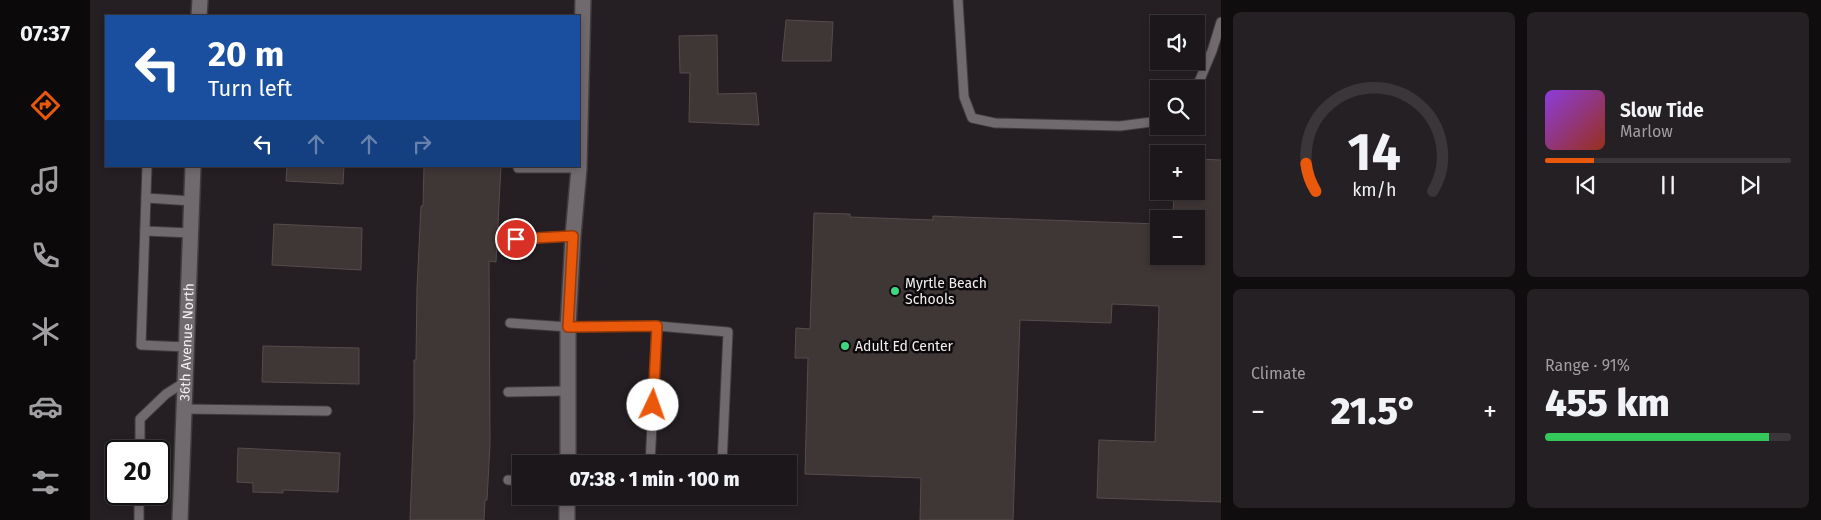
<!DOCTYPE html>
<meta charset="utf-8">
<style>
:root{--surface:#1c171a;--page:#252023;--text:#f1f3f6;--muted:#a09fa2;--line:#3a3639;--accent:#ea580c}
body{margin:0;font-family:"Fira Sans",sans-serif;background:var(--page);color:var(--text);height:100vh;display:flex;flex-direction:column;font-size:19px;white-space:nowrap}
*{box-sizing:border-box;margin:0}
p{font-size:16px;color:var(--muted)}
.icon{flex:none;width:28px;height:28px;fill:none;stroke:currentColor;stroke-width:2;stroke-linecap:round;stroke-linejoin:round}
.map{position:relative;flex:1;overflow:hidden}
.sheet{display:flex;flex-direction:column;gap:12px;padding:12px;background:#0f0d0e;width:600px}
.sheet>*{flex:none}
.banner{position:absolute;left:15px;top:15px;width:475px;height:152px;border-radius:0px;box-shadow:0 2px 8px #0003,0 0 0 1px var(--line);background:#1a4fa0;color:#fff;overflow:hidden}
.tools{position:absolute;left:1060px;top:15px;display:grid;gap:10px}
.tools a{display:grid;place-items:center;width:55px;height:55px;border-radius:0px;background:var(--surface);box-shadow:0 2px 8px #0003,0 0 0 1px var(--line);font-size:25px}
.speed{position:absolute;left:15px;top:440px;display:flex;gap:10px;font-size:25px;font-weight:700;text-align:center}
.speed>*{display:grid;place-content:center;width:65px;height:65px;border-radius:50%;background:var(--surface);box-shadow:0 2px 8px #0003,0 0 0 1px var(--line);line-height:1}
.speed .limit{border:2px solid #111;border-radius:8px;background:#fff;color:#111}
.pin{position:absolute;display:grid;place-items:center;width:42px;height:42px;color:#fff;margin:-21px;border:2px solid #fff;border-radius:50%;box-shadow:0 1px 5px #0007}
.me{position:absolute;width:55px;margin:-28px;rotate:3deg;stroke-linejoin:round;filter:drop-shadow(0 0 4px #0008)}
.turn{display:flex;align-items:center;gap:18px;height:105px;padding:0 20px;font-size:22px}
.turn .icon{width:65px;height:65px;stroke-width:2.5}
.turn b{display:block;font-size:35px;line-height:42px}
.lanes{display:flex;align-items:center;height:48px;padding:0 20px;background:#0003;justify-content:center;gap:25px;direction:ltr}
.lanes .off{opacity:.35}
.big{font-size:38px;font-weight:800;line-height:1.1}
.sheet .widget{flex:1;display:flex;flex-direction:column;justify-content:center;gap:8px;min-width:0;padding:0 18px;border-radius:8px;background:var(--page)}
.sheet .dial{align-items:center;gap:0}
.dial svg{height:130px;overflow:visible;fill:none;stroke:var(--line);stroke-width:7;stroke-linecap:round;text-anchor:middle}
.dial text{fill:var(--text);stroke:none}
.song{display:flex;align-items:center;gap:15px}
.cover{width:60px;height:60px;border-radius:8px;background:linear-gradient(135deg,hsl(270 70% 55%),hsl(10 70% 35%))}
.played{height:5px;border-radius:2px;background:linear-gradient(90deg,var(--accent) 20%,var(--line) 20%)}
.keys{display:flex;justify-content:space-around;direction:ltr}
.heat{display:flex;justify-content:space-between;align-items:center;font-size:28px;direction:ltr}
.charge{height:8px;border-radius:4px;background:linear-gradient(90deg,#34c759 91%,var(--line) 0)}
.sheet .tiles{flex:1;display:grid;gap:12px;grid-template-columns:repeat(2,1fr)}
.trip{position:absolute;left:422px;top:455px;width:285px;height:50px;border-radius:0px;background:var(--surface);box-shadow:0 2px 8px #0003,0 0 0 1px var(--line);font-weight:800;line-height:50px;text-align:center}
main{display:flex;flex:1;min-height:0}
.tab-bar{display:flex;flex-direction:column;width:90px;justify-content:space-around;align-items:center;background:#0b090a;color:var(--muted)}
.tab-bar .icon{width:35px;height:35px}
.tab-bar .current{color:var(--accent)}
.tab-bar b{font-size:22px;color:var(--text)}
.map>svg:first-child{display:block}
</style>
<main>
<nav class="tab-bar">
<b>07:37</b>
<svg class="icon current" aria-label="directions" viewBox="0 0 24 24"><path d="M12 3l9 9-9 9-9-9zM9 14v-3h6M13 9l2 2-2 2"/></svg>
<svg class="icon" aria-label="music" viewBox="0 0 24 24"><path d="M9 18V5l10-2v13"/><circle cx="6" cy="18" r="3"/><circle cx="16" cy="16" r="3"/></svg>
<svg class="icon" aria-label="phone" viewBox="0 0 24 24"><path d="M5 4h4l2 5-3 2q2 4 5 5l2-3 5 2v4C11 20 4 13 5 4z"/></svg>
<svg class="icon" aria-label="climate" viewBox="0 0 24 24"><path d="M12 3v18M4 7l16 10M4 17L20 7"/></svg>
<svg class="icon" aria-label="car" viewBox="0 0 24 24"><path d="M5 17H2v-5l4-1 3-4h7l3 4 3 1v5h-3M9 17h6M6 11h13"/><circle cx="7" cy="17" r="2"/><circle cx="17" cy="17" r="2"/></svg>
<svg class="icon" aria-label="filters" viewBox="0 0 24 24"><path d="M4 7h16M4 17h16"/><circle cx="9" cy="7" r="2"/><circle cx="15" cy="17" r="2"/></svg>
</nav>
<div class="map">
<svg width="1131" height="520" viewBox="0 0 1131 520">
<rect width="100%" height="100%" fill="#251f23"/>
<!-- building -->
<g fill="#3f3636" stroke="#554c4c">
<polygon points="696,20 743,22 741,61 692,61"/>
<polygon points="627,35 628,94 666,93 669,125 599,122 600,73 590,73 589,36"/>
<polygon points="1106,159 1131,160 1131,502 1007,498 1009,440 1065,442 1069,306 1022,304 1021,323 930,320 923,520 830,520 831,478 715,474 718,358 705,358 706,328 720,329 724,213 760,214 760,217 843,220 843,216 1069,224 1069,256 1106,256 1106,219 1083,219 1084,191 1106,191"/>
<polygon points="197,166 254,166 253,184 196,181"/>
<polygon points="334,166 411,166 406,262 399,261 400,444 397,500 395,500 394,520 320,520 324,417 324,360 326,360 327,288 331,206 333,206"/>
<polygon points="184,224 272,228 271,270 182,265"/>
<polygon points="173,346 269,348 269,384 172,382"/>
<polygon points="148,448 250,453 248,492 193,490 193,493 163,492 163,483 147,482"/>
</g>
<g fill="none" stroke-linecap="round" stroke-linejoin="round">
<!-- lane casing -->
<g stroke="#403c3e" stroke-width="11">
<g id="lane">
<polyline points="868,0 874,97 882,118 905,123 1030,126 1069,121"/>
<polyline points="1106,89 1122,51 1131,22"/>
<polyline points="57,166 51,345 97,347"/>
<polyline points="428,168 489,168"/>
<polyline points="56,198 102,201"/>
<polyline points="55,231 101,233"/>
<polyline points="426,239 483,236"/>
<polyline points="420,323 478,327 567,326 638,332 632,464"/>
<polyline points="418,392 479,391"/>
<polyline points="94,409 237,411"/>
<polyline points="50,451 50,419 76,394 95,382"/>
<polyline points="560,464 567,326"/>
<polyline points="418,480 431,481"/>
<polyline points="49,520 49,494"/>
</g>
</g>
<!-- street casing -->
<g stroke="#403c3e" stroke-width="18">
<g id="street">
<polyline points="109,16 110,0"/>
<polyline points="478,464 478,327 483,236 489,168 493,0"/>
<path id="s1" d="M90 520 103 166"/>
<polyline points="477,520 477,496"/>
</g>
</g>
<!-- lane -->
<use href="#lane" stroke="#70696d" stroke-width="9"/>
<!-- street -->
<use href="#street" stroke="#70696d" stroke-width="15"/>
</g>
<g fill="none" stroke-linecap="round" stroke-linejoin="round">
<!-- route casing -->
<g stroke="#983908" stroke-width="12">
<polyline id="route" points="426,239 483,236 478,327 567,326 563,405"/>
</g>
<!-- route -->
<use href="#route" stroke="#ea580c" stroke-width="9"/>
</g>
<!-- markers -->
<g fill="#3cd77e" stroke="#0c090b" stroke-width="2">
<circle cx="805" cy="291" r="5"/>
<circle cx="755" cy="346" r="5"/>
</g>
<g text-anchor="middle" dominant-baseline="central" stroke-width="5" stroke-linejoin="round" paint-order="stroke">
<!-- poi labels -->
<g font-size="14" fill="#f3eff1" stroke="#0c090b" text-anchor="start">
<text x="815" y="283">Myrtle Beach<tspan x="815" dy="16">Schools</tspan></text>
<text x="765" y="346">Adult Ed Center</text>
</g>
<!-- street labels -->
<g font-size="14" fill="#f3eff1" stroke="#0c090b">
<text stroke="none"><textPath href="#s1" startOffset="178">36th Avenue North</textPath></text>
</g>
</g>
</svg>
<div class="tools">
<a><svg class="icon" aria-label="sound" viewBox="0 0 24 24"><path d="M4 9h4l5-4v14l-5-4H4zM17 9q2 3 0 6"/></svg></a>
<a><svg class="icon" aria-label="search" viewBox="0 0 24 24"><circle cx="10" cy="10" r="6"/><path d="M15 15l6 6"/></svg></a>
<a>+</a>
<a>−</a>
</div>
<div class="speed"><div class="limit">20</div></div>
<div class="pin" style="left:426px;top:239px;background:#d93025"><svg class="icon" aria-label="arrive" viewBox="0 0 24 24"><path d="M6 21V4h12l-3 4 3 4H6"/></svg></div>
<svg class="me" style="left:563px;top:405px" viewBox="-20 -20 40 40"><circle r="19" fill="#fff"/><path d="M0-13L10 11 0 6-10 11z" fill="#ea580c"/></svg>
<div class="trip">07:38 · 1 min · 100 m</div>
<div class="banner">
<div class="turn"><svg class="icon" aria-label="left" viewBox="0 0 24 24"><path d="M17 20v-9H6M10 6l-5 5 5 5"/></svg><div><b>20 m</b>Turn left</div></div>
<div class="lanes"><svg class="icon" aria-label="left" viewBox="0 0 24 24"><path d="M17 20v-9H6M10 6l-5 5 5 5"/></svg><svg class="icon off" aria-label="ahead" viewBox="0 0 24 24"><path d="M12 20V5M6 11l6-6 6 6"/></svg><svg class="icon off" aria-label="ahead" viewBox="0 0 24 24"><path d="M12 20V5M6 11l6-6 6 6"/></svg><svg class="icon off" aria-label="right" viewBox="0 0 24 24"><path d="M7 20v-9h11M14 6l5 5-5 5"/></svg></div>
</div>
</div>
<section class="sheet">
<div class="tiles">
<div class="widget dial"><svg viewBox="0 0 100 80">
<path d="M14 69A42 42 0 1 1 86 69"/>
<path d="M14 69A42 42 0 0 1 8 52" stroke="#ea580c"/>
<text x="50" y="56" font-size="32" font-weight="700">14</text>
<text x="50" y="72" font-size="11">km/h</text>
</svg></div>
<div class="widget">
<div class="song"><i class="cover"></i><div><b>Slow Tide</b><p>Marlow</p></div></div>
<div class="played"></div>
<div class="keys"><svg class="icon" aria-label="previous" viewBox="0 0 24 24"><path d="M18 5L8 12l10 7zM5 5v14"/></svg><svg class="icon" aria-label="pause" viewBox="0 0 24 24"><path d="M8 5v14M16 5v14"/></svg><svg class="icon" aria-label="next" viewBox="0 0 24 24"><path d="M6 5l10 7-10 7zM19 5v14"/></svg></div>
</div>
<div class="widget"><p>Climate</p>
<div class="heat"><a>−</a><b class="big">21.5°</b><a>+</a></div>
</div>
<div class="widget"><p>Range · 91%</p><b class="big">455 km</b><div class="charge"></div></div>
</div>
</section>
</main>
